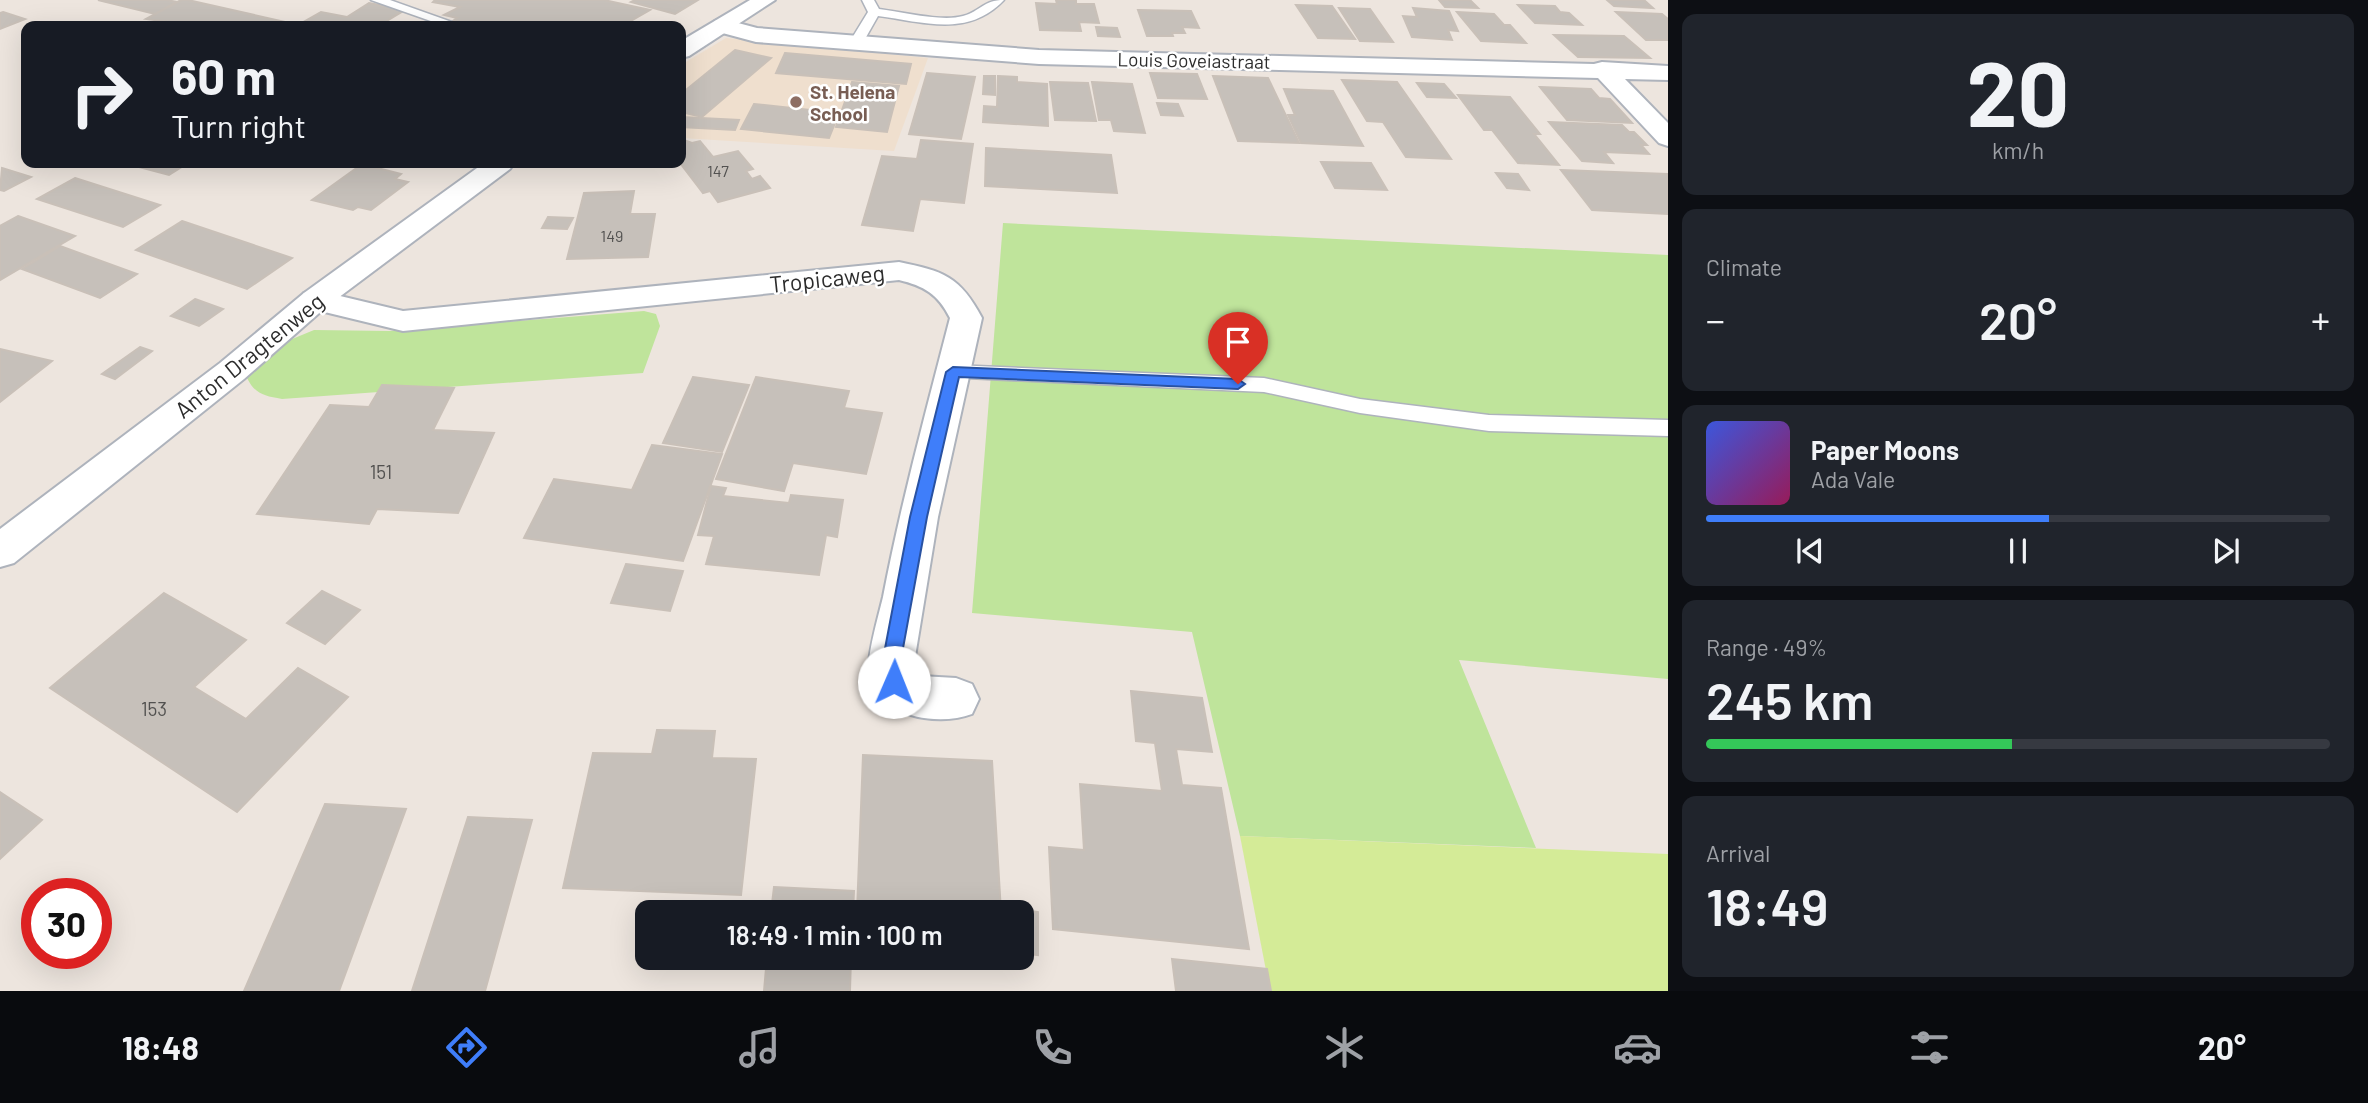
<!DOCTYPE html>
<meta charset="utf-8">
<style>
:root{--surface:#171b24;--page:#20242c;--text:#f1f3f6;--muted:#9ea1a6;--line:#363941;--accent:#3f7efa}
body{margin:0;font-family:Barlow,sans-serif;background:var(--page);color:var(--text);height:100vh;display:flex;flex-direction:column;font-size:26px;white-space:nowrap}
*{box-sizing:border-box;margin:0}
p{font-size:23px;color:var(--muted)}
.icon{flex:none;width:38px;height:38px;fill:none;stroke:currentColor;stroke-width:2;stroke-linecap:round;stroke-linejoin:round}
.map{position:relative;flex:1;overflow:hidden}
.details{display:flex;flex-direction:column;gap:14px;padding:14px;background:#0d0f14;width:700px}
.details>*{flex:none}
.guide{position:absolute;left:21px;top:21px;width:665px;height:147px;border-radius:14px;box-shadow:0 7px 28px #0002;background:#171b24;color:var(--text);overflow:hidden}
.speed{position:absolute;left:21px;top:878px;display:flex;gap:14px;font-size:35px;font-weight:700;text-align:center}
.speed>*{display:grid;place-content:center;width:91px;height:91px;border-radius:50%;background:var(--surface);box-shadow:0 7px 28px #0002;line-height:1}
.speed .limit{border:10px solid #d22;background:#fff;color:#111}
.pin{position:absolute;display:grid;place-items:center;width:60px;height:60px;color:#fff;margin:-72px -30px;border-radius:50% 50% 50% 0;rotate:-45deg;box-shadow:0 0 7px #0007}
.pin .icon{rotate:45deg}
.me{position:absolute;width:77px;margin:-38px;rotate:1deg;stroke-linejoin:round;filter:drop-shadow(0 0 5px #0008)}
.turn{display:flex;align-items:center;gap:24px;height:147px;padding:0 35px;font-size:32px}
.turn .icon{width:91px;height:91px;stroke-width:2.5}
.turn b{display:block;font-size:49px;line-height:60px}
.big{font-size:52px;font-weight:600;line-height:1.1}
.details .widget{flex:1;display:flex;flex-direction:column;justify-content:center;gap:10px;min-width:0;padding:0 24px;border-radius:14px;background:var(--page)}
.details .dial{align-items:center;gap:0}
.dial b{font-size:91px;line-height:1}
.song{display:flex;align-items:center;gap:21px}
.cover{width:84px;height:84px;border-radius:10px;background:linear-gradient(135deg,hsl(230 70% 55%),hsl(330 70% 35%))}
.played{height:7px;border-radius:4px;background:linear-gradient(90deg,var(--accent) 55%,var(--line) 55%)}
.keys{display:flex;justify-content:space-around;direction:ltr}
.heat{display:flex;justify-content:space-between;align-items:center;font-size:38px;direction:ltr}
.charge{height:10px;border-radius:5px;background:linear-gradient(90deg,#34c759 49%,var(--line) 0)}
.trip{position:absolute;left:635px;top:900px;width:399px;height:70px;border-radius:14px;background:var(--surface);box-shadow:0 7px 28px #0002;font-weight:600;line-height:70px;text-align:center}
.tab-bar{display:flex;height:112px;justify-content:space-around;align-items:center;background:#090b0e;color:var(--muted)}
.tab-bar .icon{width:49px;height:49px}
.tab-bar .current{color:var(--accent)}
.tab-bar b{font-size:32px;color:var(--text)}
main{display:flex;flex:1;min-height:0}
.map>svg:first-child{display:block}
</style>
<main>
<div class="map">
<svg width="1668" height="991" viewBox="0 0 1668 991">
<rect width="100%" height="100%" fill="#ede5de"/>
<!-- education -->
<polygon fill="#efdfce" points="726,38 928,58 894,151 681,138 681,65"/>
<!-- green -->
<g fill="#bfe49b">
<polygon points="1003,223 1668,255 1668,679 1459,660 1536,848 1240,836 1192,632 972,613"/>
<path d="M644 311 656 314 660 326 643 373 282 399C264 396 255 394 247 378L265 357 285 342 314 330 389 331Z"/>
</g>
<!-- pitch -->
<polygon fill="#d4eb97" points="1240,836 1668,854 1668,991 1270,991"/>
<!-- building -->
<g fill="#c6c0ba" stroke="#c9c0b8" stroke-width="2">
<polygon points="98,0 167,0 177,2 155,14"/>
<polygon points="181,0 188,0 303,26 199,26 146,19"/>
<polygon points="435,0 604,0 650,10 622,26 481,26 453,21 457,18 444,15 460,7 433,2"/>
<polygon points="635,0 698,0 675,14 631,2"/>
<polygon points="1056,0 1076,0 1076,4 1094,4 1099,23 1079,22 1081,31 1040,30 1036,3 1057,4"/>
<polygon points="1439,0 1470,0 1478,8 1445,7"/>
<polygon points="1607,0 1644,0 1653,8 1614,6"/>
<polygon points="369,3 405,10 385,22 379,21 370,26 298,25 321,12 347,17"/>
<polygon points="1296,5 1332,6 1355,39 1318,38"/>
<polygon points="1518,5 1555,6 1560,12 1569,13 1582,25 1535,23"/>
<polygon points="1339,8 1370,9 1393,42 1360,41"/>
<polygon points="1413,8 1449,11 1458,31 1448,30 1452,40 1412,37 1403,16 1417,17"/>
<polygon points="1138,10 1191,11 1199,28 1182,27 1185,33 1172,33 1173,36 1147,36"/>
<polygon points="3,12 25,19 0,29 0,13"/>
<polygon points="1457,12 1494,14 1504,25 1510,25 1526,43 1481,41"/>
<polygon points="1616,12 1662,14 1668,19 1668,40 1646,40"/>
<polygon points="1096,27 1117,28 1120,37 1098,36"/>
<polygon points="1554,35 1624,36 1650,58 1578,57"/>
<polygon points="735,50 771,58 702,117 681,112 681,94"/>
<polygon points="785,53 911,64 906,84 776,73"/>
<polygon points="927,73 975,77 961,139 909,134"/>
<polygon points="1150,73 1197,74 1207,99 1158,98"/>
<polygon points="984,76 995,76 995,95 983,94"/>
<polygon points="998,76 1017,77 1017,82 1047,84 1048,126 983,122 984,106 997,107"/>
<polygon points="1213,76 1268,78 1299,143 1238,141"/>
<polygon points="1342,80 1397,82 1451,159 1406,157 1383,122 1367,121"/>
<polygon points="852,82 899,86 887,132 836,127"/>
<polygon points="1050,82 1088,83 1096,121 1055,120"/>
<polygon points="1092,82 1132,84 1145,133 1114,131 1111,120 1099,120"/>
<polygon points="1417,83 1444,84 1456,98 1427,97"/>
<polygon points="1540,87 1591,89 1599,98 1610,99 1632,123 1567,120"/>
<polygon points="1284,89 1333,91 1363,146 1301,143 1288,115 1295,115"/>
<polygon points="1458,95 1510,97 1540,134 1534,134 1559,165 1518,163 1492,130 1484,130"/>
<polygon points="1157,103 1178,104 1183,116 1161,115"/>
<polygon points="754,104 839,113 829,138 741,129"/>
<polygon points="681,117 739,120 735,130 681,127"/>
<polygon points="1549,122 1622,125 1629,132 1634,132 1647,145 1641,145 1649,154 1604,152 1613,163 1582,161"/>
<polygon points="681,139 692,143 700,141 713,157 738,151 753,169 746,171 752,179 760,176 770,188 718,202 710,191 703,193 680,163"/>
<polygon points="921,140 973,144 964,203 920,199 913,231 862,225 882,156 917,159"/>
<polygon points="986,148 1111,155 1117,193 985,186"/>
<polygon points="1321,162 1371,163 1387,190 1335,188"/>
<polygon points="124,163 188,163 169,175"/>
<polygon points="362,164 401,174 395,179 408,182 371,210 358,207 353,210 312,200"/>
<polygon points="2,168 31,177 4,191 0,190"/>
<polygon points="1561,170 1668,174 1668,214 1592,210"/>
<polygon points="1496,173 1518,174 1529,190 1507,188"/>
<polygon points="75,178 160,205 123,227 37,199"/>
<polygon points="634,191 630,214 655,214 648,257 567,259 584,193"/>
<polygon points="18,216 75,236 0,280 0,226"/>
<polygon points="548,217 573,218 567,229 542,228"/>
<polygon points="182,221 292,258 247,289 136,250"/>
<polygon points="60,246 137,274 100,298 22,269"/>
<polygon points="195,299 223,309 199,326 171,316"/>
<polygon points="140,347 152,351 115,379 102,374"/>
<polygon points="0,349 52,361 0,402"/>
<polygon points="693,377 749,385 722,452 663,443"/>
<polygon points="756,377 849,391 844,408 882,413 866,474 793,463 784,491 716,479"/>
<polygon points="382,385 454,388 433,430 494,433 458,513 377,509 369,524 257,514 330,405 369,407"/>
<polygon points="652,445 722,454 683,561 524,538 554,479 632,490"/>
<polygon points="711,486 726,488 723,496 789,503 791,495 843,500 837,537 826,535 819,575 706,564 714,536 698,535"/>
<polygon points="626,564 683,571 670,611 611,603"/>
<polygon points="322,591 360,610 325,644 287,623"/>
<polygon points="164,593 246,640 194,687 246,719 298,668 348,697 237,812 50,688"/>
<polygon points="1131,691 1202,698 1212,752 1176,749 1182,785 1221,788 1249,949 1053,929 1049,847 1084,850 1080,784 1162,791 1155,743 1136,741"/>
<polygon points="657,730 715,731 712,758 756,759 741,895 563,888 593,753 652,754"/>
<polygon points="863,755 992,761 1001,912 857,912"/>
<polygon points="0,792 42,820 0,859"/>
<polygon points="325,804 406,809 339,991 244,991"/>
<polygon points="468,817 532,820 485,991 412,991"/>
<polygon points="774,887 854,891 853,912 771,912"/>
<polygon points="1013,908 1038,912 1038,955 1022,953 1022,912 1013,912"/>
<polygon points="767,957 851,957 850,991 764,991"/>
<polygon points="1172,959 1267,969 1271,991 1176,991"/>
</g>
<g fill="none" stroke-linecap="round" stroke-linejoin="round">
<!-- lane casing -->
<g stroke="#aeb3bc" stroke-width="3">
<g id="lane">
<polygon points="371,0 390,0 463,26 445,26"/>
<path d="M862 0H874L879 9C902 12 942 22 963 16 981 11 983 0 1004 0 968 38 924 22 878 16L861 46 856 47 849 43 868 12Z"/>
<polygon points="953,365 1264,378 1360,399 1489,415 1668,420 1668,436 1489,431 1360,413 1264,392 946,377 943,372 946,367"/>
</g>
</g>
<!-- street casing -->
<g stroke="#aeb3bc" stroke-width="4">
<g id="street">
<polygon points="723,19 757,28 1039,50 1594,64 1602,62 1668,66 1668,80 1625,79 1668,123 1668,146 1659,143 1598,78 1039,64 756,42 715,31 712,26 715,21"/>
<path d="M899 262C943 271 960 276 982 318L938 517 913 669 921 676 956 678 972 684 979 699 972 714C937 727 874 717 869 670 867 655 879 614 883 597 901 503 926 411 950 318 938 294 924 286 899 280L403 331 304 307 299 300 304 293 315 290 403 311Z"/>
</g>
</g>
<!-- secondary casing -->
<g stroke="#aeb3bc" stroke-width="4">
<g id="secondary">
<polygon points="750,0 775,0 689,56 681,58 681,41"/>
<polygon points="484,163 514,163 510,169 326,307 244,379 14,563 0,567 0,529 220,363 304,293"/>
</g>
</g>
<!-- lane -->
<use href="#lane" fill="#fff" fill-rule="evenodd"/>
<!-- street -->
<use href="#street" fill="#fff" fill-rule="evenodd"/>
<!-- secondary -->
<use href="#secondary" fill="#fff" fill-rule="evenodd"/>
</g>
<!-- route -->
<polygon fill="#3f7efa" stroke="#2952a2" stroke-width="2" points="953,367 1238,379 1245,384 1238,389 959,377 927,517 901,659 903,682 900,688 894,690 887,688 883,659 910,517 946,372"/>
<!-- markers -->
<circle fill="#8d6e63" stroke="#fff" stroke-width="2.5" cx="796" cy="102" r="7"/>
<g text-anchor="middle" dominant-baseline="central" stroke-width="5" stroke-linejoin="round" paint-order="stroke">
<!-- far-number labels -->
<g font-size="16" fill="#525150">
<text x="718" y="170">147</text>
<text x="612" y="235">149</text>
</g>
<!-- far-street labels -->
<g font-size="19" fill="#2c2c2c" stroke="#fff">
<text transform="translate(1194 60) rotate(1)">Louis Goveiastraat</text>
</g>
<!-- far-education labels -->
<g font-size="19" font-weight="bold" fill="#785e54" stroke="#fff" text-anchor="start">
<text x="810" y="91">St. Helena<tspan x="810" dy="22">School</tspan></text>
</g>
<!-- number labels -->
<g font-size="19" fill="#525150">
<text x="381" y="471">151</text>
<text x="154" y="708">153</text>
</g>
<!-- street labels -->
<g font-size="23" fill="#2c2c2c" stroke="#fff">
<text transform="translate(827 278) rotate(-6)">Tropicaweg</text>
<text transform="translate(249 355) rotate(-39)">Anton Dragtenweg</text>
</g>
</g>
</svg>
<div class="speed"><div class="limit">30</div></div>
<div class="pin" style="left:1238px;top:384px;background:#d93025"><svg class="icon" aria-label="arrive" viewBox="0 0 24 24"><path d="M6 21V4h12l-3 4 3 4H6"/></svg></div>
<svg class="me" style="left:894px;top:682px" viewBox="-20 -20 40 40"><circle r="19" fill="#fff"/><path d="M0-13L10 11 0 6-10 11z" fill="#3f7efa"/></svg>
<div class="trip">18:49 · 1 min · 100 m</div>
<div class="guide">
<div class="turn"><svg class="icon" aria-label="right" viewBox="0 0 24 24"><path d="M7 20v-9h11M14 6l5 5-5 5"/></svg><div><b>60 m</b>Turn right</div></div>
</div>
</div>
<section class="details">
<div class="widget dial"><b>20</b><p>km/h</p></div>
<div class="widget"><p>Climate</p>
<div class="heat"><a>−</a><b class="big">20°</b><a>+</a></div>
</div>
<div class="widget">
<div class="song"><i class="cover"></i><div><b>Paper Moons</b><p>Ada Vale</p></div></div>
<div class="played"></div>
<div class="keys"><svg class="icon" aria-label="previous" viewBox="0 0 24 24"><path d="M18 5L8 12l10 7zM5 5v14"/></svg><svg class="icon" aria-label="pause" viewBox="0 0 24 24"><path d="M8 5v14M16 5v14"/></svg><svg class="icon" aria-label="next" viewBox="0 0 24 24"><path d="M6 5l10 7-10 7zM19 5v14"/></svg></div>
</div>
<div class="widget"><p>Range · 49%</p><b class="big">245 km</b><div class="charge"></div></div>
<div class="widget"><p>Arrival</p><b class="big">18:49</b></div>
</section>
</main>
<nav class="tab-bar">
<b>18:48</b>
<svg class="icon current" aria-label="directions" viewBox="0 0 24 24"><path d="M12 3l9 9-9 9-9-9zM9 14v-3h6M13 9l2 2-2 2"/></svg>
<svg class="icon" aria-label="music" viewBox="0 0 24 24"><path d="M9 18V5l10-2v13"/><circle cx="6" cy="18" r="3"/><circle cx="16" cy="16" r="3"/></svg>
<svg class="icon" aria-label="phone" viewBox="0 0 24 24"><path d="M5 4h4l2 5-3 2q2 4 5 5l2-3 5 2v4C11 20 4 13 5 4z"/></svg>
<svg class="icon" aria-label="climate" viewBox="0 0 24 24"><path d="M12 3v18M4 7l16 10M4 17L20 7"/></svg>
<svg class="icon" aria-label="car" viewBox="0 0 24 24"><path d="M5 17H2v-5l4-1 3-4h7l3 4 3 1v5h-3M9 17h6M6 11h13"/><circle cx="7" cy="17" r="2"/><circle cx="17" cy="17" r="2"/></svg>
<svg class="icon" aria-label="filters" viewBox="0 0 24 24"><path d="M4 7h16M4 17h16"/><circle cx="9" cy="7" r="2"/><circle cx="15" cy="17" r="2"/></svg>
<b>20°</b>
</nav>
